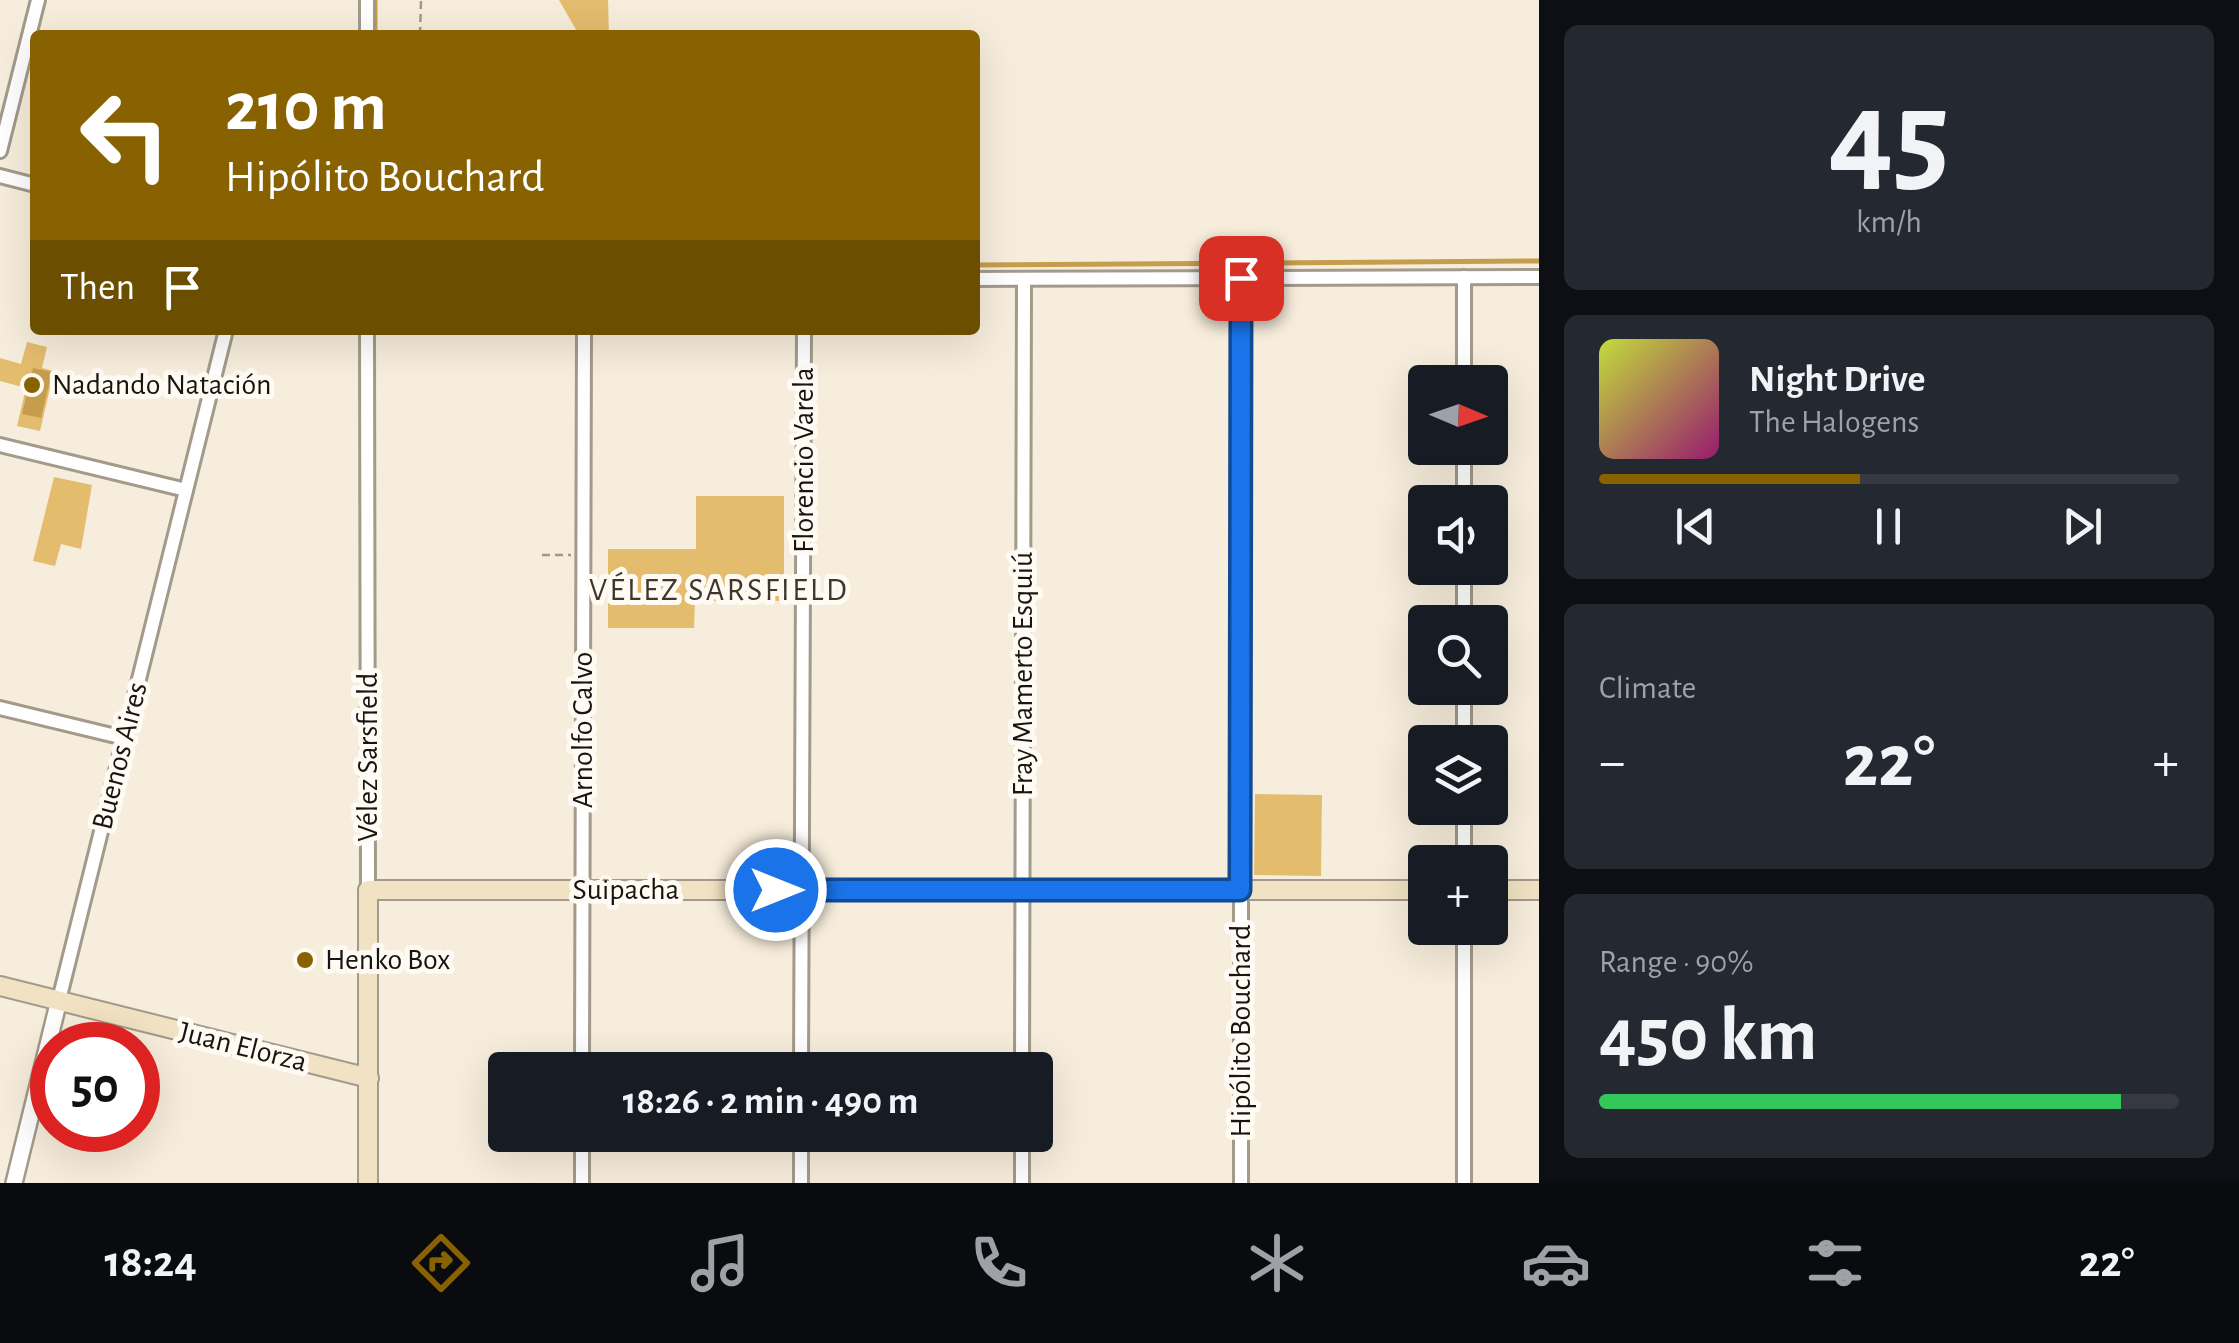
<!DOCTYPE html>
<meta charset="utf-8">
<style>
:root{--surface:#171b24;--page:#242831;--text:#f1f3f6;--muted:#9ea1a6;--line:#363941;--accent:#886200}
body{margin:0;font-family:"Alegreya Sans",sans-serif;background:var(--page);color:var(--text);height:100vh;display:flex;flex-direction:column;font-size:38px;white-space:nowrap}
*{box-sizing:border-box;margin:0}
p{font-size:32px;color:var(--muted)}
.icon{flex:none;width:55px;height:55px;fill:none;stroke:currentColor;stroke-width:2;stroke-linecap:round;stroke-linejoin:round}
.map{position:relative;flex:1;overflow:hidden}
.details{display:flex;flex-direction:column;gap:25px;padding:25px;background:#0d0f14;width:700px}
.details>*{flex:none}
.hud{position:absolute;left:30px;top:30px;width:950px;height:305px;border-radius:10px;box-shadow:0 10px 40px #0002;background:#886200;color:#fff;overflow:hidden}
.needle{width:65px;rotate:92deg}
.buttons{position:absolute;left:1408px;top:365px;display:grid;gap:20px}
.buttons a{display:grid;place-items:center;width:100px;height:100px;border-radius:10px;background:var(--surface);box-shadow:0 10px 40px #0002;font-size:50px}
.speed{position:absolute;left:30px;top:1022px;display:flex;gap:20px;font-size:50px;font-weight:700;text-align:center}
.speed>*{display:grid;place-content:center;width:130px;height:130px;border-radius:50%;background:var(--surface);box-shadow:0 10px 40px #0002;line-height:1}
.speed .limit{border:15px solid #d22;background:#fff;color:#111}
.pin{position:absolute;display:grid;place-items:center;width:85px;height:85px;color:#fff;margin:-42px;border-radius:20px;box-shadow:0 5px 15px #0006}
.me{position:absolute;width:110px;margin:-55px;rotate:90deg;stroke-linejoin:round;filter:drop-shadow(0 0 8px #0008)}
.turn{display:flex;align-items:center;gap:35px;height:210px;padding:0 30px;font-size:45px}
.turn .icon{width:130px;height:130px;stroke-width:2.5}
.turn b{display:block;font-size:70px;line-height:85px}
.then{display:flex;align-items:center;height:95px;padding:0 30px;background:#0003;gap:20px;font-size:38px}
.big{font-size:75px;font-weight:700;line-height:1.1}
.details .tile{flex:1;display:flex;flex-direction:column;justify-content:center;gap:15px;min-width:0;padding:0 35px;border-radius:15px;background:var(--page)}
.details .dial{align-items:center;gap:0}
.dial b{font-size:130px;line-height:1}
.song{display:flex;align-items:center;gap:30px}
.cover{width:120px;height:120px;border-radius:15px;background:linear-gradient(135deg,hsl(70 70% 55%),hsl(320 70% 35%))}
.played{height:10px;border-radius:5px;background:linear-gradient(90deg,var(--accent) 45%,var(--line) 45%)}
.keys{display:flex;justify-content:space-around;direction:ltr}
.heat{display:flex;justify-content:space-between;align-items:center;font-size:55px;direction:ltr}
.charge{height:15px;border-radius:8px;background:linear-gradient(90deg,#34c759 90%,var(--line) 0)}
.trip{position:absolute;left:488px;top:1052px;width:565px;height:100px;border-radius:10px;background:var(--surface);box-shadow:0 10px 40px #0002;font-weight:700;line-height:100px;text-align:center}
.tab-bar{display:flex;height:160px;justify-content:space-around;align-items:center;background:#090b0e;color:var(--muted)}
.tab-bar .icon{width:70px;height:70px}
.tab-bar .on{color:var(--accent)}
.tab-bar b{font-size:45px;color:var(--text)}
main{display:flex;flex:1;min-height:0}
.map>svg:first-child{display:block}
</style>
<main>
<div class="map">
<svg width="1539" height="1183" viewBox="0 0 1539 1183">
<rect width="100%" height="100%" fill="#f7eddc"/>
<!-- green -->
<g fill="#e4bc6e">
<polygon points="559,0 608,0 609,35 579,35"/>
<polygon points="27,342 47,347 42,368 54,371 40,431 17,426 26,388 0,381 0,358 21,364"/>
<polygon points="54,477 92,485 81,549 61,544 55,566 33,561"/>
<polygon points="696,496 784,496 784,601 695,601 694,628 608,628 608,549 696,549"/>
<polygon points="1255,794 1322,795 1321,876 1254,875"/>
</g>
<!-- water -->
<polygon fill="#c69d4d" points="33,368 52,372 41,418 22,414"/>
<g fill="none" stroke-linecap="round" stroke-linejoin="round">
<!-- stream -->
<g stroke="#c69d4d" stroke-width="5">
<polyline points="375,35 375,0"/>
<polyline points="975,265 1539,261"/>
</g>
<!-- minor casing -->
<g stroke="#a29a8a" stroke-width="18">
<g id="minor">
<polyline points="367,0 367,35"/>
<polyline points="0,151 38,0"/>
<polyline points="0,176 35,185"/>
<polyline points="1464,277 1464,382"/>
<polyline points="975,279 1539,277"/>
<polyline points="367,330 368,890"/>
<polyline points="0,445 186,490"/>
<polyline points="1464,448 1464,502"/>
<polyline points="1464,568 1464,622"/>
<polyline points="1464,688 1464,742"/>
<polyline points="0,708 124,738"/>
<polyline points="1464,808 1464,862"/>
<polyline points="59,1000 226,330"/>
<polyline points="582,1070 584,330"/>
<polyline points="801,1070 804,330"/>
<polyline points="1022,1070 1024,279"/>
<polyline points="582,1183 582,1135"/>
<polyline points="801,1183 801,1135"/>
<polyline points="1022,1183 1022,1135"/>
<polyline points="1241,1183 1241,278"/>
<polyline points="1464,1183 1464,928"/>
</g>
</g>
<!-- tertiary casing -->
<g stroke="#a29a8a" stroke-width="20">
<polyline id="tertiary" points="14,1183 59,1000"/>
</g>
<!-- secondary casing -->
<g stroke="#a29a8a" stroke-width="22">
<g id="secondary">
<polyline points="1490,890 1539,890"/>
<polyline points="0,986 369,1078"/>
<polyline points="368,1183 368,890 1425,890"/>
</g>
</g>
<!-- path -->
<g stroke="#a0998c" stroke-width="2.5" stroke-dasharray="8 5" stroke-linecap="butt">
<polyline points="420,35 421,0"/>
<polyline points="542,555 571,555"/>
</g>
<!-- minor -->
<use href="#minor" stroke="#fff" stroke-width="12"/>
<!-- tertiary -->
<use href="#tertiary" stroke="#fff" stroke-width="15"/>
<!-- secondary -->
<use href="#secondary" stroke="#f1e2c3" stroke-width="18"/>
</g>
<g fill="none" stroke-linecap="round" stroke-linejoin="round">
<!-- route casing -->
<g stroke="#114b97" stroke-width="25">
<polyline id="route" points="776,890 1240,890 1241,278"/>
</g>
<!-- route -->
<use href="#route" stroke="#1a73e8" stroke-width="18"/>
</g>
<!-- markers -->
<g fill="#886200" stroke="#fffbf4" stroke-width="4">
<circle cx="32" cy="385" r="10"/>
<circle cx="305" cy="960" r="10"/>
</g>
<g text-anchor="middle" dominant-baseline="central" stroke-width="10" stroke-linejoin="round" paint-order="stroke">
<!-- poi labels -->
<g font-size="30" fill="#18150f" stroke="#fffbf4" text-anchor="start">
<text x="52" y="385">Nadando Natación</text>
<text x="325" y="960">Henko Box</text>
</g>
<!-- street labels -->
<g font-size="30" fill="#18150f" stroke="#fffbf4">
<text transform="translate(804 460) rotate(-90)">Florencio Varela</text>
<text transform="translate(1023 674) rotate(-90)">Fray Mamerto Esquiú</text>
<text transform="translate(583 730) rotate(-90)">Arnolfo Calvo</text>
<text transform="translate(120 756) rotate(-76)">Buenos Aires</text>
<text transform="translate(368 757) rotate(-90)">Vélez Sarsfield</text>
<text x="626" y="890">Suipacha</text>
<text transform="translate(1241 1031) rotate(-90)">Hipólito Bouchard</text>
<text transform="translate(243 1047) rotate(14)">Juan Elorza</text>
</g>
<!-- neighbourhood labels -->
<g font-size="32" letter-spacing="2.5" fill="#3e372a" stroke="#fffbf4">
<text x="719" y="590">VÉLEZ SARSFIELD</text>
</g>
</g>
</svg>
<div class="buttons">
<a><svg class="needle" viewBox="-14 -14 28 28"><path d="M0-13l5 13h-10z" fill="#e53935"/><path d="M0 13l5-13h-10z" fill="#9ea1a6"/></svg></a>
<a><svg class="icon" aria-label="sound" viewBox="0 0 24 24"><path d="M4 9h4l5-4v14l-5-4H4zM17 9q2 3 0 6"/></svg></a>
<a><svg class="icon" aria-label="search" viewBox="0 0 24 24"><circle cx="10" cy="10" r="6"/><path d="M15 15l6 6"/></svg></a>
<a><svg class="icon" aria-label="layers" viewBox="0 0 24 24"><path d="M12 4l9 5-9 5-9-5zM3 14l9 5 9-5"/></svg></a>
<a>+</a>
</div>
<div class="speed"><div class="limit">50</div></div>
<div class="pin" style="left:1241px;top:278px;background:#d93025"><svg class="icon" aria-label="arrive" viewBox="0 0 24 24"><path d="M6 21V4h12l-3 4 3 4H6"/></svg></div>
<svg class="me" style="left:776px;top:890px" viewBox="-20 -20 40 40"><circle r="17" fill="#1a73e8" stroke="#fff" stroke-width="3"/><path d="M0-11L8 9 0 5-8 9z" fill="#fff"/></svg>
<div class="trip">18:26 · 2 min · 490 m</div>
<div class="hud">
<div class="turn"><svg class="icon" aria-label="left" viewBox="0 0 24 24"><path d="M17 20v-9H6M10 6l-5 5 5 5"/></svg><div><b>210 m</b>Hipólito Bouchard</div></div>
<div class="then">Then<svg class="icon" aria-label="arrive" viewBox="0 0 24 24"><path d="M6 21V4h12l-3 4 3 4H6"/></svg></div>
</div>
</div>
<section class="details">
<div class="tile dial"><b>45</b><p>km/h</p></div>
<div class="tile">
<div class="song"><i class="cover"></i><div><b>Night Drive</b><p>The Halogens</p></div></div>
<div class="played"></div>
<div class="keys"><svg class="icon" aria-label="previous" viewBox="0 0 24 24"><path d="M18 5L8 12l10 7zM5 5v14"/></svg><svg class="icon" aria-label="pause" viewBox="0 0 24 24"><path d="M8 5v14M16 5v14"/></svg><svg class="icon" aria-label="next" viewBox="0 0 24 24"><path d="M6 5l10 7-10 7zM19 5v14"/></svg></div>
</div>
<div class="tile"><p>Climate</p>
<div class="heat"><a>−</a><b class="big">22°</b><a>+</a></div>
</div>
<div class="tile"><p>Range · 90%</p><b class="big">450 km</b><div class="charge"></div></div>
</section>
</main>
<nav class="tab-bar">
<b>18:24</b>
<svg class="icon on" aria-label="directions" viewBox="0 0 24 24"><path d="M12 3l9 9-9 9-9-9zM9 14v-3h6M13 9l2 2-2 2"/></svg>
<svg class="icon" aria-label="music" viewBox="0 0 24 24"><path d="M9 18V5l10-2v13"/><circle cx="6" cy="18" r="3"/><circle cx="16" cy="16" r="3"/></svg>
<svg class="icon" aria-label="phone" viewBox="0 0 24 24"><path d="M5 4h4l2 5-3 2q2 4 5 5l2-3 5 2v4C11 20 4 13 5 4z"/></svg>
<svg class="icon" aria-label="climate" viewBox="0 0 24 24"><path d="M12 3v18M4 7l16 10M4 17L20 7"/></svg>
<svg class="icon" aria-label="car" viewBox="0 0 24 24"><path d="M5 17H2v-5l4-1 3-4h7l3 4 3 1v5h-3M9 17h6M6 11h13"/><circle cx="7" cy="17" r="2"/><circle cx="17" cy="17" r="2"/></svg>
<svg class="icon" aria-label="filters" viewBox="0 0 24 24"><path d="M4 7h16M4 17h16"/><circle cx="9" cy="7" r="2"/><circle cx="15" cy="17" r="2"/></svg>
<b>22°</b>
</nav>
